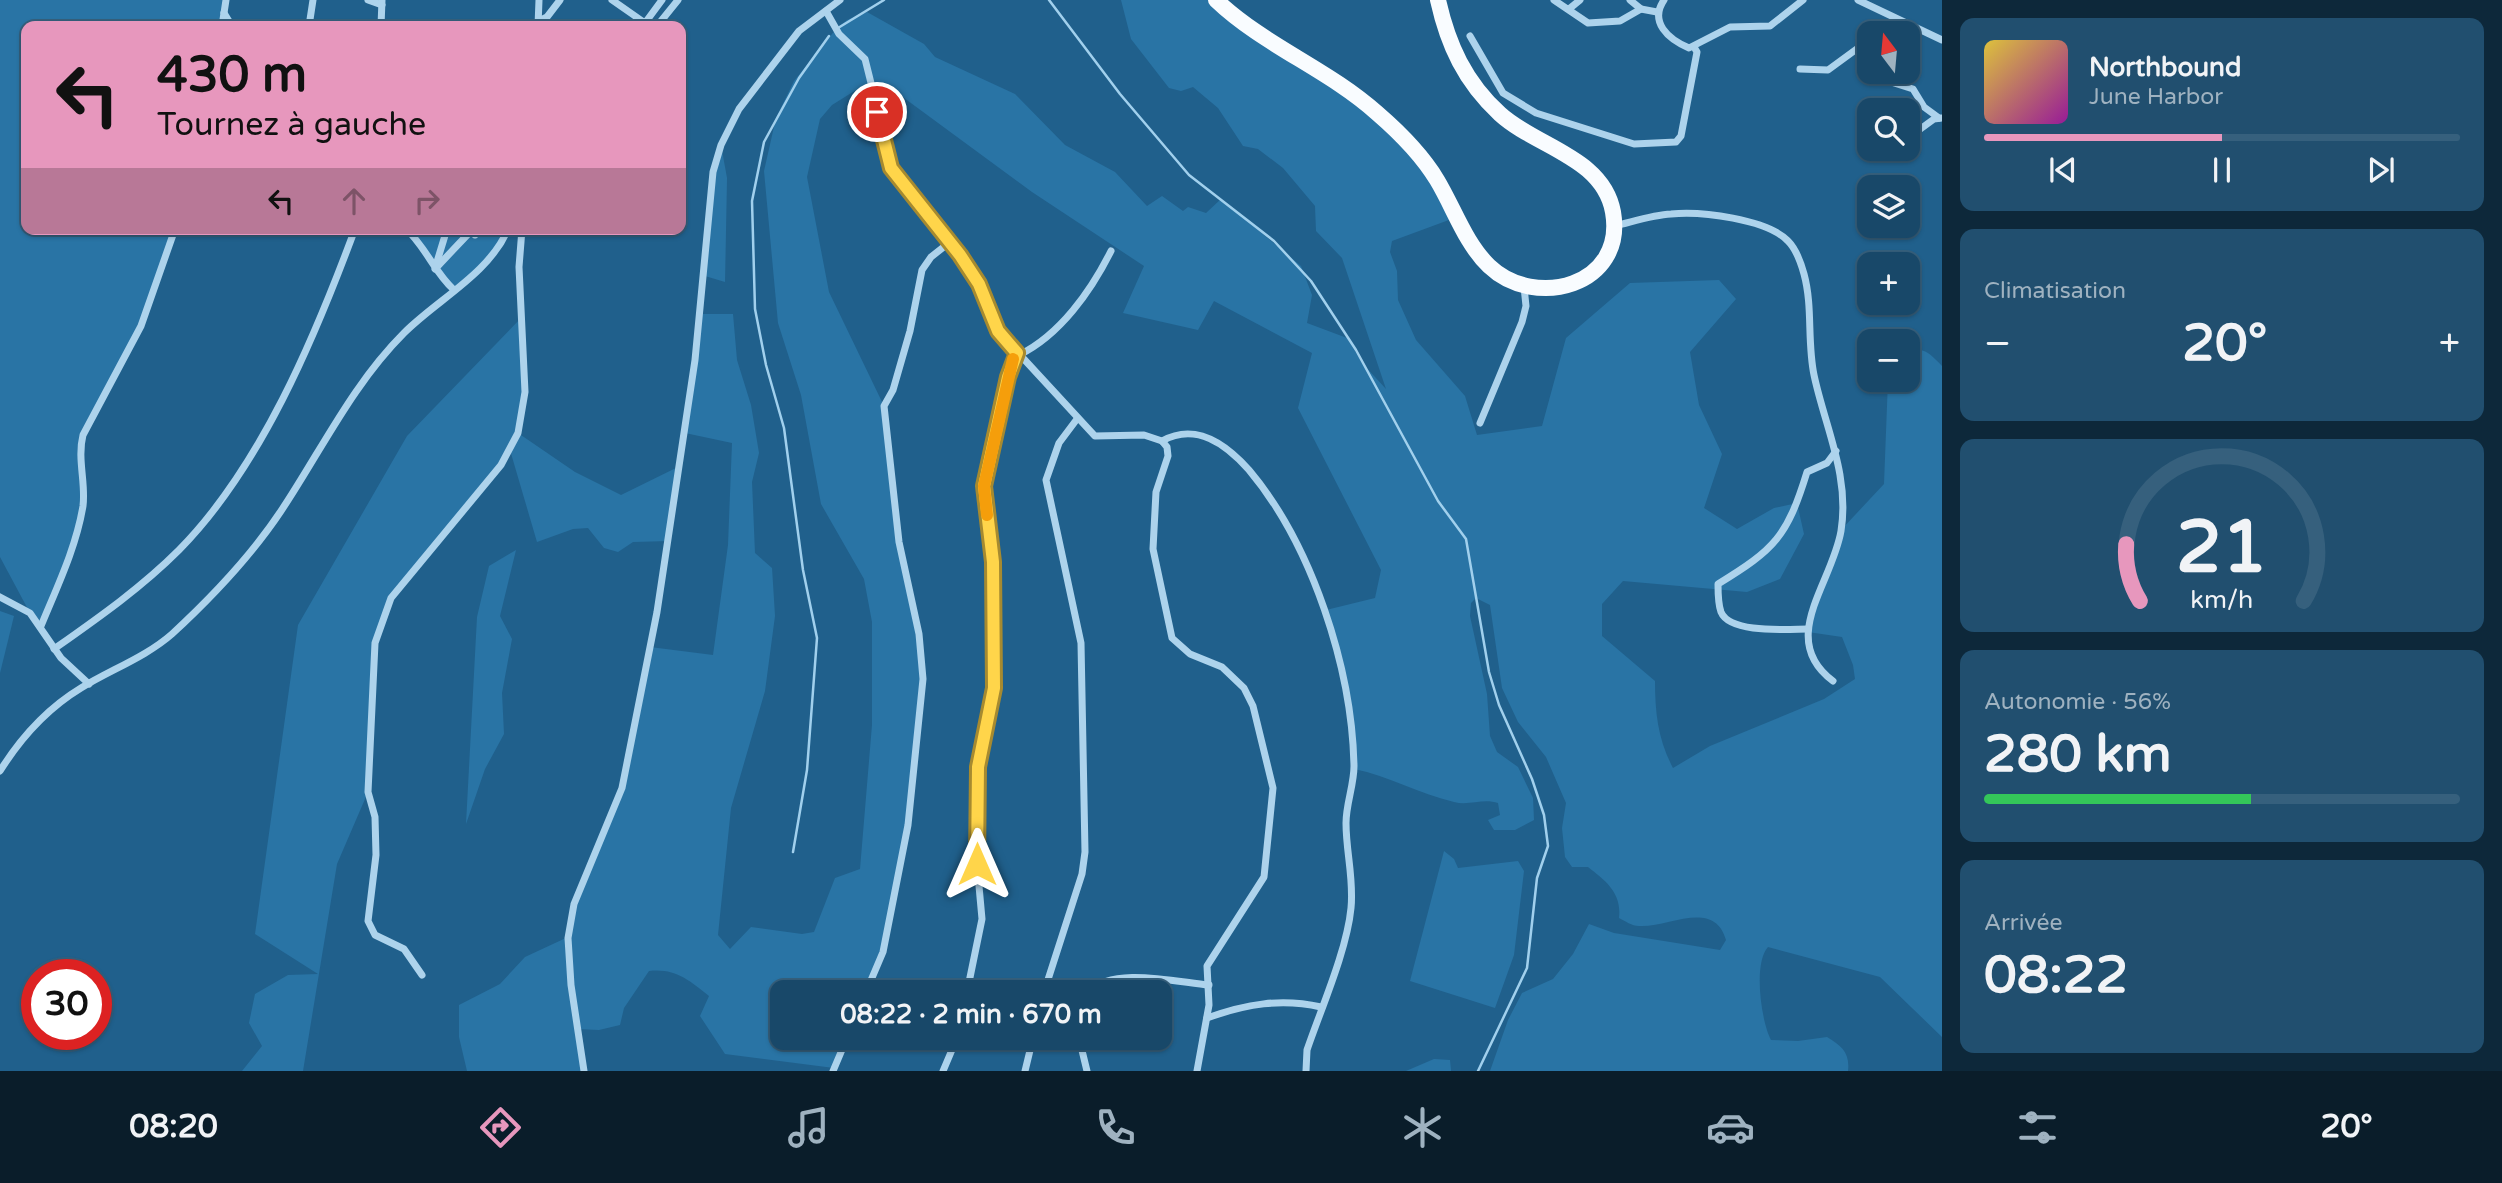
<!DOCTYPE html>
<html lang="fr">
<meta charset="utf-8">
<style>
:root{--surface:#184869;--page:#214f6f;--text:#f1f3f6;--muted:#9fb2c0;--line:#36607d;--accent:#e797bd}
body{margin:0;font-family:"Varela Round",sans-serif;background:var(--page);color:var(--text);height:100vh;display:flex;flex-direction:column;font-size:26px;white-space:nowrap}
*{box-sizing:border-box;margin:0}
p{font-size:23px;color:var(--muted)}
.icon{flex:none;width:38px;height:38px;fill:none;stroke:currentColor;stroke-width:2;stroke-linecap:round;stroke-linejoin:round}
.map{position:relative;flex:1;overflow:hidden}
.details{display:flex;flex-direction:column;gap:18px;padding:18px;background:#0d283a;width:560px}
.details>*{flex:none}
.banner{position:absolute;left:21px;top:21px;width:665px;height:214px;border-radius:14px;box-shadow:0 2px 5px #0004,0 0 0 2px var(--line);background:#e797bd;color:#111;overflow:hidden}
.needle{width:46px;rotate:344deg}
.buttons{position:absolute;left:1857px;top:21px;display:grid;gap:14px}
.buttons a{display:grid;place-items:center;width:63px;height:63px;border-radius:14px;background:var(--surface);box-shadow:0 2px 5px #0004,0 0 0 2px var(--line);font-size:35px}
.speed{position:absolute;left:21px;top:959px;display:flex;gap:14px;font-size:35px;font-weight:700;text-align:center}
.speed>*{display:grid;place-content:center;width:91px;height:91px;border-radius:50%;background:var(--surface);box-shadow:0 2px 5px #0004,0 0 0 2px var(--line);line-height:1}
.speed .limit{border:10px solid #d22;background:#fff;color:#111}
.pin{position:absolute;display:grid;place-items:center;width:60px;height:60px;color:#fff;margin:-30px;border:4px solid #fff;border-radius:50%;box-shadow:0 2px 7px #0007}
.me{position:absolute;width:77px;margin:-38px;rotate:0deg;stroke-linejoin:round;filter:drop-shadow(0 0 5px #0008)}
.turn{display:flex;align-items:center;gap:24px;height:147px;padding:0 21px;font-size:32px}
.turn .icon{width:91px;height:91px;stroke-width:2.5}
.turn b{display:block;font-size:49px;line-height:60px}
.lanes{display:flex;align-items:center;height:66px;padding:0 21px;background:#0003;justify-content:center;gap:35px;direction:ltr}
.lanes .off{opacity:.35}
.big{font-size:52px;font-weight:800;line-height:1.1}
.details .widget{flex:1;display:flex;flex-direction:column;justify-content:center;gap:10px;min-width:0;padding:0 24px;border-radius:14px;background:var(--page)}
.details .dial{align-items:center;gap:0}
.dial svg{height:182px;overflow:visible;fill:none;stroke:var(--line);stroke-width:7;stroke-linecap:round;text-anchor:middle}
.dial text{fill:var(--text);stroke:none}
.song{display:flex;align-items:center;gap:21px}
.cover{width:84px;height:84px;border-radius:10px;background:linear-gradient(135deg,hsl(50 70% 55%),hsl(300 70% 35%))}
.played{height:7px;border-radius:4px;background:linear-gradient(90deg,var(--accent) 50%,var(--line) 50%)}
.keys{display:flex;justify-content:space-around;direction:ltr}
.heat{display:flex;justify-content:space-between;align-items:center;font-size:38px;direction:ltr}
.charge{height:10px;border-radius:5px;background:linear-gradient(90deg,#34c759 56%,var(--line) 0)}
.trip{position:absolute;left:770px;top:980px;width:402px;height:70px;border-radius:14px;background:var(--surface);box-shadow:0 2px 5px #0004,0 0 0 2px var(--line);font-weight:800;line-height:70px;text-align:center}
.tab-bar{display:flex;height:112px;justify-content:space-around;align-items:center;background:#0a1d2a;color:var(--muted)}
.tab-bar .icon{width:49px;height:49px}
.tab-bar .on{color:var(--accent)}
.tab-bar b{font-size:32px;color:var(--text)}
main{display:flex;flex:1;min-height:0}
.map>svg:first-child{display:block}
</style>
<main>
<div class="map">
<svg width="1942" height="1071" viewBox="0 0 1942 1071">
<rect width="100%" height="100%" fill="#20608c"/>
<!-- green -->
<g fill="#2974a5">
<polygon points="0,0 226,0 222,26 26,26 26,229 175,229 141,326 83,435 83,503 73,543 41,626 30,613 0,557"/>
<path d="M1121 0H1216L1326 74 1415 151 1457 217 1392 241 1390 252 1397 271 1398 300 1416 340 1465 396 1477 435 1542 426 1566 338 1630 283 1719 280 1736 299 1690 352 1699 405 1722 454 1704 508 1737 529 1774 508 1797 503 1804 534 1780 579 1747 592 1623 581 1602 604V636L1655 681C1655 713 1658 740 1673 768L1710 746 1824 699 1855 679 1853 665 1842 637 1808 632 1841 530 1884 484 1888 380H1908V353C1923 345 1931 355 1942 366V1037L1880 977 1768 947C1753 963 1761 1021 1771 1040L1798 1041 1827 1037C1842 1046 1850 1053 1848 1071H1490L1508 1020 1522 993 1553 979 1573 954 1589 924 1614 933 1720 950 1726 940C1714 898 1668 928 1639 926 1632 926 1625 921 1619 918 1622 893 1606 881 1588 867H1572L1565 857 1562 828 1566 803 1546 757 1518 722 1502 688 1490 605 1476 598 1471 603 1470 616 1487 694 1490 736 1497 752 1518 767 1533 798 1534 820 1515 830H1494L1488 820 1500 815 1498 803C1483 798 1469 806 1454 802 1420 794 1389 776 1354 769L1348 705 1326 610 1375 598 1381 570 1298 408 1312 353 1214 301 1198 330 1123 313 1144 266 1032 192 900 95 856 90 832 105 820 119 807 177 829 292 884 406 899 542 922 660 908 825 883 952 866 992H782V1038H847L834 1068 725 1054 700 1016 709 996C689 980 675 968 649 971L624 1008 620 1025 599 1030 577 1029 584 1071H467L459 1037V1005L500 984 525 957 568 937 574 904 622 788 650 647 713 655 728 545 732 443 685 433 701 314H733L737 360 751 405 759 453 752 482 755 553 772 568 775 616 765 691 731 808 718 935 730 949 751 927 802 934 814 932 835 878 860 869 872 725V622L864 579 821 504 801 395 778 323 764 171 776 118 794 81 836 29 847 20 867 12 924 44 935 57 1015 94 1065 145 1115 172 1147 206 1162 196 1183 211 1188 207 1206 213 1221 199 1301 266 1312 295 1307 323 1347 338 1363 364 1386 389 1342 258 1316 231 1315 206 1283 168 1258 149 1243 146 1218 108 1193 87 1181 91 1169 88 1131 39Z"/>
<polygon points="721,145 727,178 725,282 705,276 708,205"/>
<polygon points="406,229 509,229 502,247 457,291"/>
<polygon points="522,317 525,392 518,433 575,472 621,495 680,466 669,541 633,542 618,552 604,548 588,528 573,529 537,542 510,450 400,584 375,643 368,792 337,864 303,1071 242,1071 262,1046 249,1023 255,994 288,975 318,974 255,934 298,625 407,436"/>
<polygon points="516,550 500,616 512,639 502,693 504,734 485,769 466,824 477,617 489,566"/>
<polygon points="0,611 14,616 0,673"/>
<polygon points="1444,851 1454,859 1458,868 1518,861 1524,871 1514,955 1495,1008 1410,981"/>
<polygon points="1434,1059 1450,1060 1451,1071 1406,1071"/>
</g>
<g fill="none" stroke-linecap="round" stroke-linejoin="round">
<!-- stream -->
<g stroke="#a1d0ed" stroke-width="2.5">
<polyline points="1049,0 1120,94 1189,175 1274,241 1311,281 1356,350 1438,501 1466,539 1489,672 1499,705 1532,779 1544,815 1548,846 1537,878 1527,968 1478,1071"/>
<polyline points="838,28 884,0"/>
<polyline points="793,852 807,770 817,638 803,570 784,428 766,365 755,309 752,201 764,142 799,78 829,36"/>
</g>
<!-- minor -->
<g stroke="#add3ec" stroke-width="7">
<polyline points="368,0 382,5"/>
<polyline points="612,0 645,23 662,0"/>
<polyline points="1554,0 1588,23 1620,21 1641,9 1657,12"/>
<polyline points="1630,0 1641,9"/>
<path d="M1664 0C1649 22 1668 39 1689 48L1730 27 1770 26 1803 0"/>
<polyline points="1858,0 1942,40"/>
<polyline points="1569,9 1580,0"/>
<polyline points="826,11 839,34 865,59 893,171 979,284 998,331 1095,436 1144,435 1162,441 1167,447 1168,456 1156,492 1153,549 1172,638 1190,654 1222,667 1244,688 1253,706 1273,788 1264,877 1207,966 1209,1005 1197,1071"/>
<polyline points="224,13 232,26"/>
<polyline points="539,21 547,17 560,0"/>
<polyline points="222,26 226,0"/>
<polyline points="309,26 313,0"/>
<polyline points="381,26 382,0"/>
<polyline points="538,26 539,0"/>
<polyline points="657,26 678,0"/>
<polyline points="1881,33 1912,28"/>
<polyline points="1470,36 1503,93 1536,113 1634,144 1676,142 1681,136 1697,52 1694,47"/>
<polyline points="1800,69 1828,70 1869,40"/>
<polyline points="1885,72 1891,82 1913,89 1924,107 1939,118"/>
<polyline points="1908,138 1934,119 1942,118"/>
<path d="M1614 226C1632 222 1652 215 1671 214 1701 211 1767 219 1788 241 1796 249 1801 263 1804 274 1813 307 1807 341 1814 375 1825 427 1850 476 1841 531 1832 584 1777 639 1833 681"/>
<path d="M406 229C426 247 434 272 454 290"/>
<polyline points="469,230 475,235 481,230 507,232"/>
<polyline points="436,265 447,229"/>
<polyline points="435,269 470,232"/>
<path d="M1019 355C1060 335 1091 291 1111 251"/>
<polyline points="1480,423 1522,322 1526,306 1524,287"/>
<path d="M1162 441C1196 422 1226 444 1249 470 1312 545 1352 668 1354 766 1354 785 1346 804 1346 823 1346 852 1354 879 1351 908 1347 950 1321 1009 1307 1050L1306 1071"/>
<polyline points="0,597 30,613 61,658 89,684"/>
<path d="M41 626C57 587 76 548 83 506 86 483 77 459 83 435L141 326 175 229"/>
<path d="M1808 629C1788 629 1730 634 1721 612 1718 604 1718 593 1718 584 1775 549 1787 537 1807 472L1827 463 1836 451"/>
<path d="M54 649C98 618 141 588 179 550 261 467 315 337 355 229"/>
<path d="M0 771C20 739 48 708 81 688 110 670 146 657 172 634 211 598 251 556 281 511 321 451 352 385 404 333 438 299 489 274 508 229"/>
<polyline points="422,975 404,949 375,935 368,921 376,855 375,817 368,792 375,643 391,598 501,465 518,433 525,392 519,267 522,229"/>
<polyline points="866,992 883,952 908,825 923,679 919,634 899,542 884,406 893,390 910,331 922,270 931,257 950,242"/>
<polyline points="967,992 982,919 977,864 978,767 994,688 993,562 984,486 1008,377 1017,353"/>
<polyline points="1044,992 1082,874 1085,852 1081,643 1046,480 1059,443 1077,419"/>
<path d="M1089 992C1112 966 1176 982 1209 985"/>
<path d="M1207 1018C1246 1004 1281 998 1321 1007"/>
<polyline points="1079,1038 1087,1071"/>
<polyline points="584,1071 571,985 568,938 574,904 622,788 657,612 695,360 713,172 721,145 739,109 799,31 840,0"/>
<polyline points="833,1071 847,1038"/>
<polyline points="943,1071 957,1038"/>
<polyline points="1025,1071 1033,1038"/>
</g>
<!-- trunk -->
<path stroke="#f9fcff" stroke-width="16" d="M1216 0C1263 45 1328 69 1377 113 1399 132 1422 155 1437 180 1454 208 1465 243 1489 266 1535 310 1626 286 1613 212 1603 157 1536 147 1500 114 1465 82 1448 45 1438 0"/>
</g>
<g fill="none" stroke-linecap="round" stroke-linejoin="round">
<!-- route casing -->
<g stroke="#a68a30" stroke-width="18">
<polyline id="route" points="877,112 891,168 960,255 979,284 998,331 1017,353 1008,377 984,486 993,562 994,688 978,767 977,864"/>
</g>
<!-- route -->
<use href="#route" stroke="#ffd54a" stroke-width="12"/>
<!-- slow -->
<polyline stroke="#f59e0b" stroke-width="12" points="987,515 984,486 1013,359"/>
</g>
</svg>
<div class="buttons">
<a><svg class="needle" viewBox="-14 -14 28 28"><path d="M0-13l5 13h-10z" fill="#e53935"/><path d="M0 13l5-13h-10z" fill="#9fb2c0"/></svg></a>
<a><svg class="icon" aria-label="search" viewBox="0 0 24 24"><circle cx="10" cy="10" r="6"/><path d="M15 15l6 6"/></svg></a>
<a><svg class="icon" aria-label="layers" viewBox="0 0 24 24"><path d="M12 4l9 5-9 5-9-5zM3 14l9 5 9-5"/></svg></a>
<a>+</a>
<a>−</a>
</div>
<div class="speed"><div class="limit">30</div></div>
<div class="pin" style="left:877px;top:112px;background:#d93025"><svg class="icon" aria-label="arrive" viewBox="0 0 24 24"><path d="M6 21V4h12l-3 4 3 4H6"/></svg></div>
<svg class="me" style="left:977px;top:864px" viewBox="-20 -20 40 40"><path d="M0-17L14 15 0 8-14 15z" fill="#ffd54a" stroke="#fff" stroke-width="4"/></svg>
<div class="trip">08:22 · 2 min · 670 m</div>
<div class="banner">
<div class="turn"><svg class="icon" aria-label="left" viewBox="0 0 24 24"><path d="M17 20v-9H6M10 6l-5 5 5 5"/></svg><div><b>430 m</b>Tournez à gauche</div></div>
<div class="lanes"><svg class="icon" aria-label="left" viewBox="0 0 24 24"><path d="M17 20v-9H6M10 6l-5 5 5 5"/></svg><svg class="icon off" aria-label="ahead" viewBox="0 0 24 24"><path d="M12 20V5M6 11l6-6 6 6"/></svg><svg class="icon off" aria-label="right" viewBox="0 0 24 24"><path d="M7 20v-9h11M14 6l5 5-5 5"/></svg></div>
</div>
</div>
<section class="details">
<div class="widget">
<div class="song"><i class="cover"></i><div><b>Northbound</b><p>June Harbor</p></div></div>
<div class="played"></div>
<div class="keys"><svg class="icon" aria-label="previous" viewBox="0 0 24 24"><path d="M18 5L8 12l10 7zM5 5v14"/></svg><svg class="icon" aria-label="pause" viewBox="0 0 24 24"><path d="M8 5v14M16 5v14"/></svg><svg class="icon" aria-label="next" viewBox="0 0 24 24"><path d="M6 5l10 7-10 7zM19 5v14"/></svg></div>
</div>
<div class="widget"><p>Climatisation</p>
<div class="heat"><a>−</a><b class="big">20°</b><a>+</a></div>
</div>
<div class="widget dial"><svg viewBox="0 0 100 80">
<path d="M14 69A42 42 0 1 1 86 69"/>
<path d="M14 69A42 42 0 0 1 8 44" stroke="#e797bd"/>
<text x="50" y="56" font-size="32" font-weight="700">21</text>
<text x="50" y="72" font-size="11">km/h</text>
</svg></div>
<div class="widget"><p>Autonomie · 56%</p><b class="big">280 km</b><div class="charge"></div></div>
<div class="widget"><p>Arrivée</p><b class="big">08:22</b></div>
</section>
</main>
<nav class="tab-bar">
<b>08:20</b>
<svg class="icon on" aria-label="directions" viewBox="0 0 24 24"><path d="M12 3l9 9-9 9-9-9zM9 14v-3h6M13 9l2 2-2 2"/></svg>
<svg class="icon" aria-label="music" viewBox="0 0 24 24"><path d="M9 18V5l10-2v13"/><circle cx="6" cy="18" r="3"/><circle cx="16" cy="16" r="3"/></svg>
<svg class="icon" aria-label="phone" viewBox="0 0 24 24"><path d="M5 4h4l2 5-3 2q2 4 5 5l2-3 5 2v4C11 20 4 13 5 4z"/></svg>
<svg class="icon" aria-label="climate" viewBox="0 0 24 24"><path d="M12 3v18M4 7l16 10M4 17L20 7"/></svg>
<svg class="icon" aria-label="car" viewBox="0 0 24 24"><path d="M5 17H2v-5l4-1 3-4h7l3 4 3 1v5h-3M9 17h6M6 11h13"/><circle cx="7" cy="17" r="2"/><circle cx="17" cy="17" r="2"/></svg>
<svg class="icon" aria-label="filters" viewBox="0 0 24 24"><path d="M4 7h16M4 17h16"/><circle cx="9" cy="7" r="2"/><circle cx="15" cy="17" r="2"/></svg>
<b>20°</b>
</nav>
